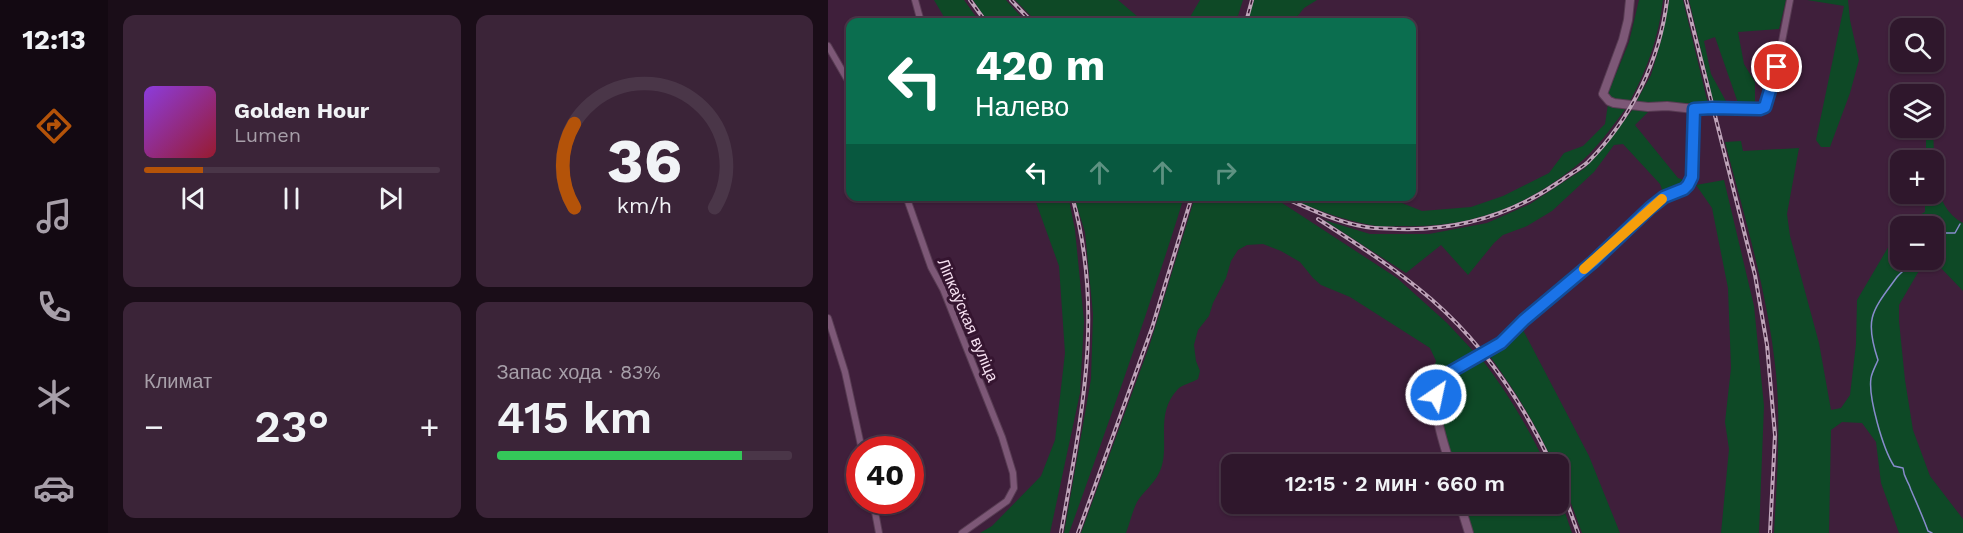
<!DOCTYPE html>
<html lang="ru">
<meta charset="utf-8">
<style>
:root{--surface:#2f172c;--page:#3b2438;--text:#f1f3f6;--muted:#a79fa9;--line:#4a3648;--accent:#b45309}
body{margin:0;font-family:"Work Sans",sans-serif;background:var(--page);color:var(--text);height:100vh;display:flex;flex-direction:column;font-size:22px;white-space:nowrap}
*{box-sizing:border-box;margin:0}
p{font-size:20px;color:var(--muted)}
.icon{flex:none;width:33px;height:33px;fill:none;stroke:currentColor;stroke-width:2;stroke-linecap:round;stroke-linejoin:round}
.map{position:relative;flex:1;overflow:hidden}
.side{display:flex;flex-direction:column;gap:15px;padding:15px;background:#1a0d18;width:720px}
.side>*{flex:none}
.guide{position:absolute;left:18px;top:18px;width:570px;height:183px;border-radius:12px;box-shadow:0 2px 4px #0004,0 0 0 2px var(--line);background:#0b6e4f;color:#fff;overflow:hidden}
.fabs{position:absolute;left:1062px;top:18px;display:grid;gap:12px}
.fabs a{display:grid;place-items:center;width:54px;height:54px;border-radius:12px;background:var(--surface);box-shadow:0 2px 4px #0004,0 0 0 2px var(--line);font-size:30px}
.speed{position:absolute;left:18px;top:436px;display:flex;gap:12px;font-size:30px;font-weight:700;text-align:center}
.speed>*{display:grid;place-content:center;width:78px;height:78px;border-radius:50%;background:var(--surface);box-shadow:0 2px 4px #0004,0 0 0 2px var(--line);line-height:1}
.speed .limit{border:9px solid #d22;background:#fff;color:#111}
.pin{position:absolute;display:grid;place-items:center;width:51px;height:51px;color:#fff;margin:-26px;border:3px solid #fff;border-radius:50%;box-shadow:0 2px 6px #0007}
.me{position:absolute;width:66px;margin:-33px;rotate:34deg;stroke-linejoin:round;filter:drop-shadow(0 0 4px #0008)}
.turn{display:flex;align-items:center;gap:21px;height:126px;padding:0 30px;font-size:27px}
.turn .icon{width:78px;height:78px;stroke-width:2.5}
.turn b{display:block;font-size:42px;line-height:51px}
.lanes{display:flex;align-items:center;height:57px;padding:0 30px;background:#0003;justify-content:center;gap:30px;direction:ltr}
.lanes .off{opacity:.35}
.big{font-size:45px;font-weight:600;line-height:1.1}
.side .card{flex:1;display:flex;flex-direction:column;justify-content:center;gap:9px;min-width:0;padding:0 21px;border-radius:12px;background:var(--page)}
.side .dial{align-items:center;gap:0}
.dial svg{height:156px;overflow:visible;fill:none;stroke:var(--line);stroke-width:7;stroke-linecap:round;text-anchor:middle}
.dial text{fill:var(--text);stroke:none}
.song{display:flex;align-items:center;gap:18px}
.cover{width:72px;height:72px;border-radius:9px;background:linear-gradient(135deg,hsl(270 70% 55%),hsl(350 70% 35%))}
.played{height:6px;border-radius:3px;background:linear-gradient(90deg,var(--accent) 20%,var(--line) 20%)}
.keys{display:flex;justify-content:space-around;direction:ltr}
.heat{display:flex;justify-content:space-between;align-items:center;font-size:33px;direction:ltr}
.charge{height:9px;border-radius:4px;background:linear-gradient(90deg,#34c759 83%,var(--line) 0)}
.side .tiles{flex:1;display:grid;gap:15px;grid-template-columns:repeat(2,1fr)}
.trip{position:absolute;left:393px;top:454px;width:348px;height:60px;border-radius:12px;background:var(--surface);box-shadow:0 2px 4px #0004,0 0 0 2px var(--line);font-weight:600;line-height:60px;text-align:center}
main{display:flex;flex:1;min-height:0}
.dock{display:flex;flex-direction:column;width:108px;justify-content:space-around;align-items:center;background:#130912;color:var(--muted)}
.dock .icon{width:42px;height:42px}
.dock .on{color:var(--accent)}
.dock b{font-size:27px;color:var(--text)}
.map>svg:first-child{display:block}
</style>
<main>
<nav class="dock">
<b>12:13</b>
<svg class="icon on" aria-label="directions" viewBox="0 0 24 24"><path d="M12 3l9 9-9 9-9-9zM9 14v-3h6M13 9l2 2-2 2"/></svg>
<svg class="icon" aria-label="music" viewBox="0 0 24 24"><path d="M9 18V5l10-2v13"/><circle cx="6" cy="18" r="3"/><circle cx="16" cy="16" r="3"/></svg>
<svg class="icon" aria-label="phone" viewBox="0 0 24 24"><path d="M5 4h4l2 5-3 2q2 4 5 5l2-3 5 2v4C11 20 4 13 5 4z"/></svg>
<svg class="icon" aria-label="climate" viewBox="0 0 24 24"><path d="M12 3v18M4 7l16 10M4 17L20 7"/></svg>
<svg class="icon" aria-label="car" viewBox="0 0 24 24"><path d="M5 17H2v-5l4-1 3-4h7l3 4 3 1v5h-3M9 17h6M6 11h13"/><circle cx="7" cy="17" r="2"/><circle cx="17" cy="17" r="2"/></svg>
</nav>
<section class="side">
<div class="tiles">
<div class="card">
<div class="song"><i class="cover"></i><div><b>Golden Hour</b><p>Lumen</p></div></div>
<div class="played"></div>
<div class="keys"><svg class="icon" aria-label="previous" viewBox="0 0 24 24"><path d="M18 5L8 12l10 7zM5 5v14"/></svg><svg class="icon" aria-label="pause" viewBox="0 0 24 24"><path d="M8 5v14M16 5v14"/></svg><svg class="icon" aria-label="next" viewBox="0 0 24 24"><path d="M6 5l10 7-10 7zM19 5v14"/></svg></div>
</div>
<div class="card dial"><svg viewBox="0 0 100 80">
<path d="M14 69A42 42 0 1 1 86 69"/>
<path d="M14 69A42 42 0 0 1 14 26" stroke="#b45309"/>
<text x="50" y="56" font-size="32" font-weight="700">36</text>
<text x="50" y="72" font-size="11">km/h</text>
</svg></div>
<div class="card"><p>Климат</p>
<div class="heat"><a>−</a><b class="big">23°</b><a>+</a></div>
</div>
<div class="card"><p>Запас хода · 83%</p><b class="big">415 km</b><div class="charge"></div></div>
</div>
</section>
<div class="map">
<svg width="1135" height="533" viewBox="0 0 1135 533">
<rect width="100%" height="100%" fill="#3f1f3b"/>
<!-- green -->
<g fill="#0e4926" fill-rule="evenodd">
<polygon points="106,0 136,0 152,22 119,22"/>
<polygon points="145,0 178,0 198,22 160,22"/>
<polygon points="187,0 290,0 316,22 209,22"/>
<polygon points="372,0 415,0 408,22 359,22"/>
<polygon points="426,0 489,0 476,8 465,22 419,22"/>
<path d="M811 0H835C831 36 819 70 802 101H789L779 96 801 42Z"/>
<polygon points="841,0 855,0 880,104 808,102 823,75 833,41"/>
<polygon points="861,0 958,0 951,29 910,32 916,64 927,82 927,104 910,103 887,37 876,41 883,74 899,103 886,105"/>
<polygon points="979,0 1020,0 1022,20 1031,60 1022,93 1002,147 993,147 988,140 1016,6"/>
<path d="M780 104 799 107C783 128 768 150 748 166 696 208 640 228 574 226 563 226 552 227 542 225 512 219 486 209 459 197H559L594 211 643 207 675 196 721 173 736 153 755 146 777 124Z"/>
<polygon points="805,109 822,110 807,125 850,178 859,181 851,190 836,195 832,184 795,144 786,145 766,172 724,211 699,226 675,235 666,243 640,275 613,245 578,273 496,220 542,234 601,234 659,223 702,204 757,168 777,146"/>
<path d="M1098 128H1105C1107 159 1102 206 1135 223V291L1112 267 1092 269 1071 305V321L1077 380 1085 430 1102 476 1135 519V533H1071L1053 483 1048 442 1034 423 1014 422 1003 430 1001 533H946C949 480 953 427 948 373 940 294 917 219 897 142L913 141 915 151 971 148 959 214 962 236 991 343 1003 410 1013 408 1022 395 1028 344 1029 300 1078 217 1086 218 1097 212V194H1106V160H1098ZM1072 226H1106V260H1072Z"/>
<polygon points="896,180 926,306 936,406 931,533 893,533 901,449 897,422 903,368 900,288 884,208 868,185"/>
<polygon points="206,197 240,197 241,200 247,230 256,321 252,393 222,533 152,533 164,526 213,476 227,440 237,353 231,266"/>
<path d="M246 197H356C321 310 281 422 241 533H236L263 379 265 314 257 232Z"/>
<path d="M367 197H445L569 278 619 323 648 354 612 376 605 395 604 374 608 361 602 348 522 297 493 285 485 278 472 262 453 251 435 244 419 245 410 250 403 261 398 278 385 303 381 316 370 330 366 345 368 361 372 371 370 379C364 383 355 384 350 389 325 415 344 447 331 473 326 484 315 492 309 502 304 512 302 523 298 533H253L322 344Z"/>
<path d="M694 328 761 456 792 533H754L743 503 731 474 730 465H726C709 426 687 390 661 355L672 348Z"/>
<path d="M653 358C679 392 700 427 718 465H626C618 435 606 408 617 379L644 366Z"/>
<polygon points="731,495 744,533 645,533 636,504 730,504"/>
</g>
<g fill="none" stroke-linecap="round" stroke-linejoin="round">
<!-- stream -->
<g stroke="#878ccc" stroke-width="1.5">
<polyline points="1112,236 1115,233 1127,233 1132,224"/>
<polyline points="1106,241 1107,241"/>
<path d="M1085 260C1081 267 1074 271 1069 277 1044 311 1036 318 1050 360 1048 365 1044 372 1043 378 1040 397 1055 449 1066 466L1075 468C1076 479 1080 480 1083 490 1089 504 1095 517 1100 531L1104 533"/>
</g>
<!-- street casing -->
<g stroke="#583c53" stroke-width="8">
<g id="street">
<polyline points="87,0 93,22"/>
<polyline points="0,46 22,84"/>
<path d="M866 109C881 108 929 111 937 107L949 67 962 0"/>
<polyline points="78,196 103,267 115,289 174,437 185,473 186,488 179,501 134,533"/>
<polyline points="0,318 17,372 34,450"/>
<polyline points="45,501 51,533"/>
</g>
</g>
<!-- secondary casing -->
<g stroke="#583c53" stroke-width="10">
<g id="secondary">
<path d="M622 465C615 438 598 401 617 375L673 343 696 320 765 262 822 208 836 197 856 189 860 185 864 177 866 109 839 106 820 107 786 103 781 101 775 94 795 40 800 20 802 0"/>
<polyline points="632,504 641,533"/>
</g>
</g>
<!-- street -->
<use href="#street" stroke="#7d5877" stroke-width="6"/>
<!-- secondary -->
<use href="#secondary" stroke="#7d5877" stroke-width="8"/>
<!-- rail casing -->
<g stroke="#bea4b9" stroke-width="4">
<g id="rail">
<polyline points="142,0 158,22"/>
<polyline points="183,0 204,22"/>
<polyline points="858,0 927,275 939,345 947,435 942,533"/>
<polyline points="418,22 424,0"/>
<path d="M457 198C484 210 509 222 538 227 549 229 560 228 570 229 631 231 684 215 734 180 742 174 752 169 760 162 803 119 832 60 839 0"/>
<path d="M490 219C529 244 568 269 603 299 655 344 695 403 724 465"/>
<polyline points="730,478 750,533"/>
<path d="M233 533C253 418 277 312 244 196"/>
<polyline points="250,533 324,328 364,196"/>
</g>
</g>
<!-- rail -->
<use href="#rail" stroke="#351530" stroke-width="1.5" stroke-dasharray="4.5" stroke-linecap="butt"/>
</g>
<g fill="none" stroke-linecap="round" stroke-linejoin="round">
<!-- route casing -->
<g stroke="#114b97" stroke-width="15">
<polyline id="route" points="608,395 612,382 617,375 673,343 696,320 765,262 822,208 836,197 856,189 860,185 864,177 866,109 884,108 932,109 937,107 949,67"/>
</g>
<!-- route -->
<use href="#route" stroke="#1a73e8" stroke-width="10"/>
<!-- slow -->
<polyline stroke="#f59e0b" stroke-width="10" points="756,269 834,199"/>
</g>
<g text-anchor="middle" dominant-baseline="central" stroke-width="6" stroke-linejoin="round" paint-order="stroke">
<!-- street labels -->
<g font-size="16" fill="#f8e2f3" stroke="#351530">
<text transform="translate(140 320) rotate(67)">Ліпкаўская вуліца</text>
</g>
</g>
</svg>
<div class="fabs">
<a><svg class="icon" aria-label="search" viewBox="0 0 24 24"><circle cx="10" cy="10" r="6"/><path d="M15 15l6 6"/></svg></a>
<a><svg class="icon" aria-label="layers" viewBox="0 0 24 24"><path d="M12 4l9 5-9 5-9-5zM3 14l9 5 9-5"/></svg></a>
<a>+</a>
<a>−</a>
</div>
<div class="speed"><div class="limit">40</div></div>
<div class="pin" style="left:949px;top:67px;background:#d93025"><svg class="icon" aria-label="arrive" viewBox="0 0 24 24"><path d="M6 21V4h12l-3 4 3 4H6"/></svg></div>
<svg class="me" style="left:608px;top:395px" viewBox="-20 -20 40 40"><circle r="17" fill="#1a73e8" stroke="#fff" stroke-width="3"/><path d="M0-11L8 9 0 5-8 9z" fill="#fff"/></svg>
<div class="trip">12:15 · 2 мин · 660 m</div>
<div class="guide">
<div class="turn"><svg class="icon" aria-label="left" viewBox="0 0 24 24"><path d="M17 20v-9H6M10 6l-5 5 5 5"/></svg><div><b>420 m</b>Налево</div></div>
<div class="lanes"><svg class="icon" aria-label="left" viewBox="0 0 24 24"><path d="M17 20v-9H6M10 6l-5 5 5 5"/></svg><svg class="icon off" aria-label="ahead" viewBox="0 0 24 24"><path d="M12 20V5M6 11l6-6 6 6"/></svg><svg class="icon off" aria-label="ahead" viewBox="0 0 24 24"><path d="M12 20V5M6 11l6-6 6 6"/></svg><svg class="icon off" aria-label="right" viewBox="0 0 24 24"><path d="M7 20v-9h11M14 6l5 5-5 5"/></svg></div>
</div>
</div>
</main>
